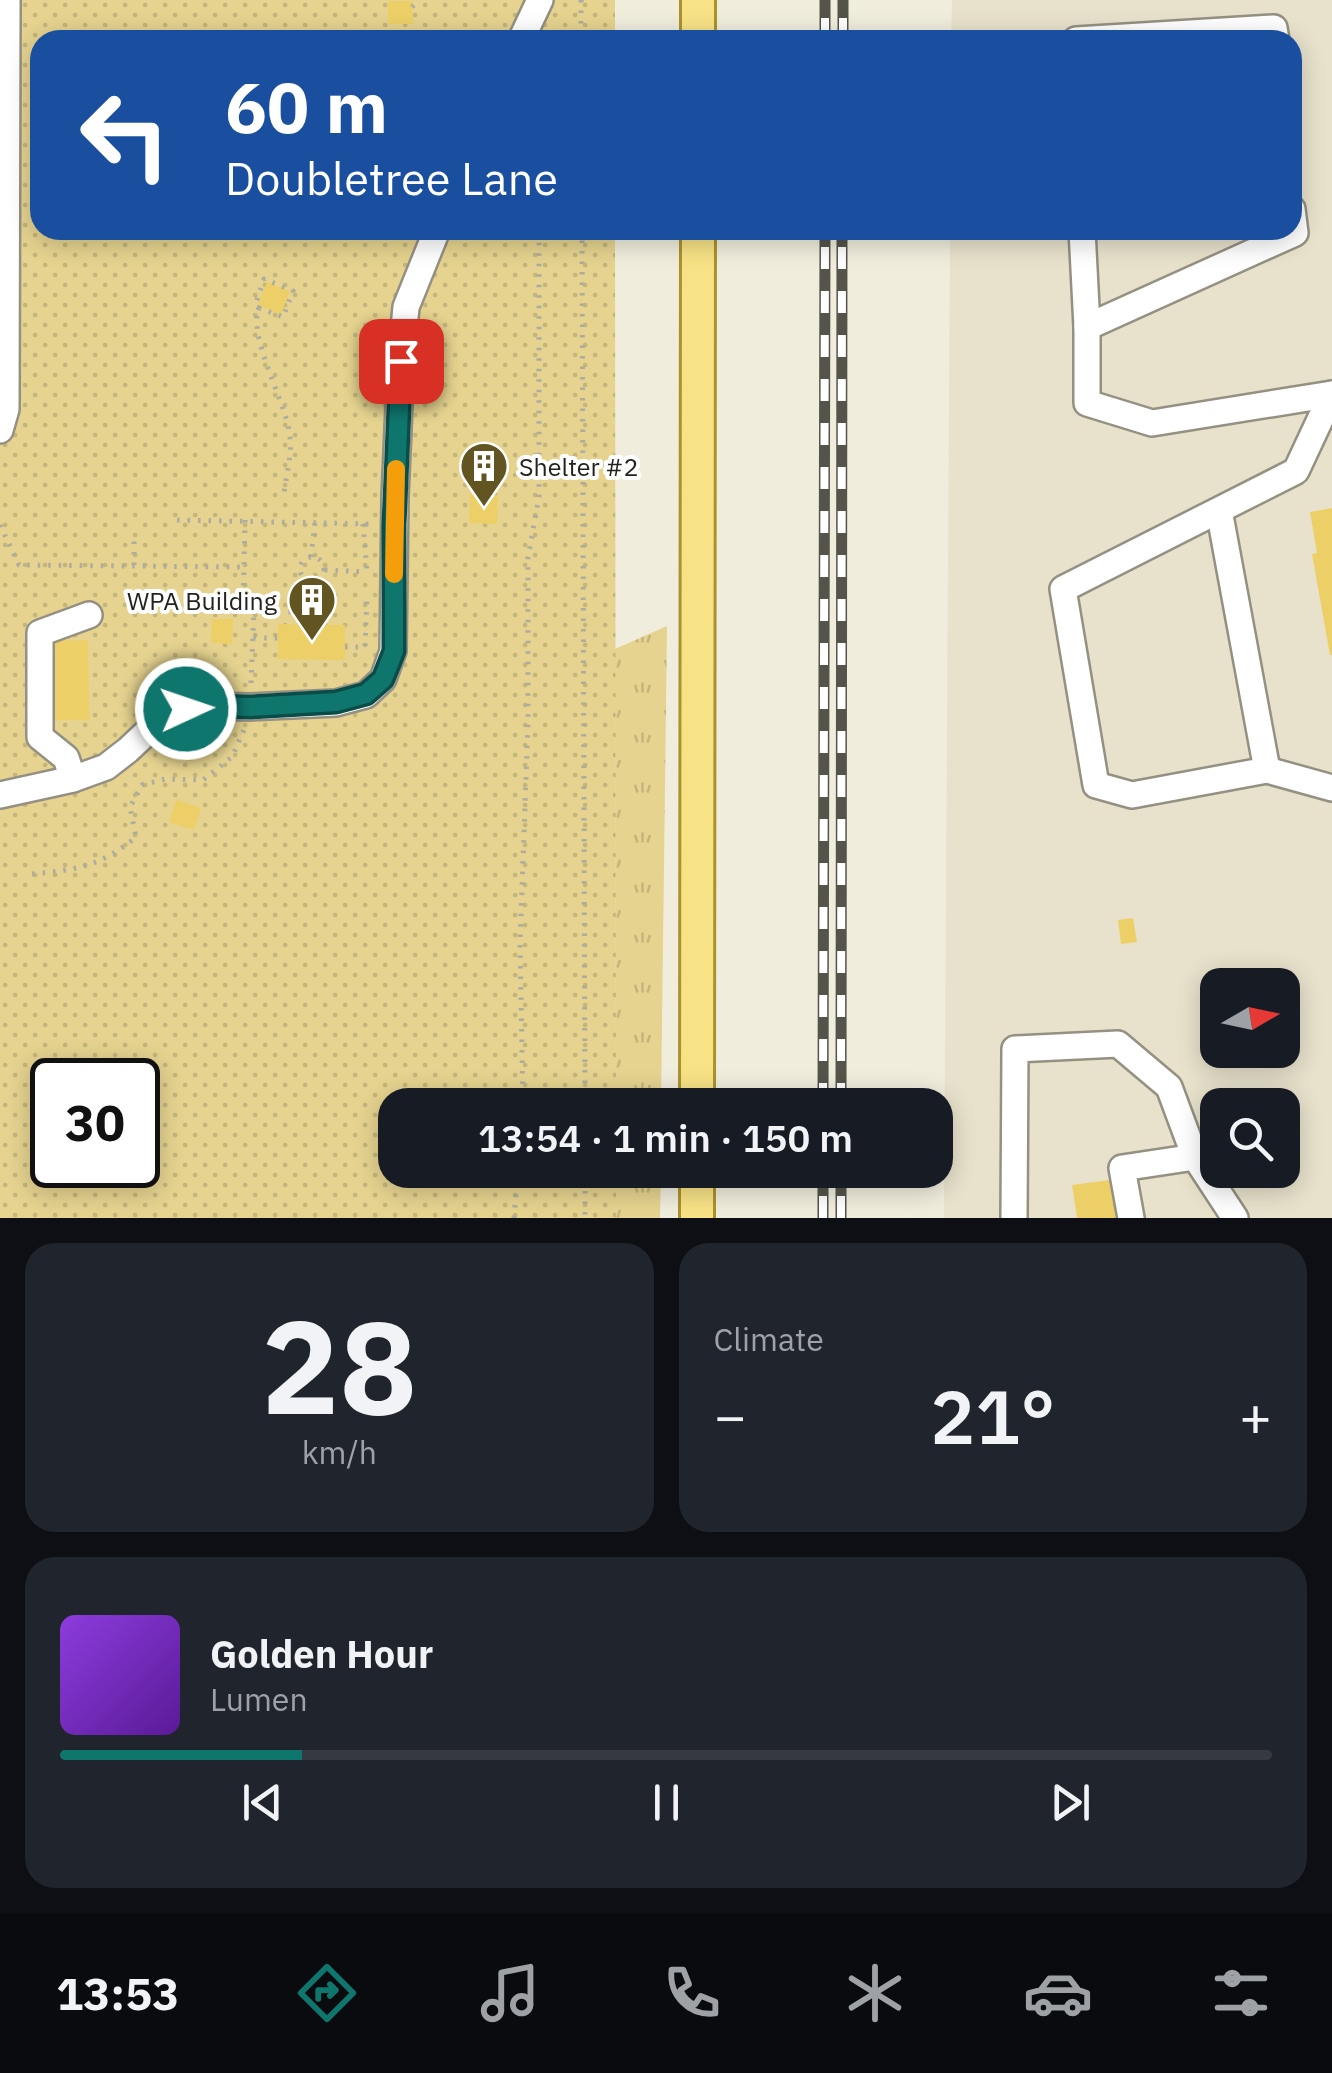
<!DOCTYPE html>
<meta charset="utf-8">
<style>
:root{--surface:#171b24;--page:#20242c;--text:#f1f3f6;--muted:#9ea1a6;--line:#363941;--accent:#0f766e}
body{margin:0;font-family:"IBM Plex Sans",sans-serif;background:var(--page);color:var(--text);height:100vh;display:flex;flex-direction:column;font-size:38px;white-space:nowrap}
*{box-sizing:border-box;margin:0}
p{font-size:32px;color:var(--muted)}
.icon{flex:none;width:55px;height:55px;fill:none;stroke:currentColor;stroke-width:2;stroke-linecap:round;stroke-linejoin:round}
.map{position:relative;height:1218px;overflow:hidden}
.drawer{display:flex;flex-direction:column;gap:25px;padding:25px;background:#0d0f14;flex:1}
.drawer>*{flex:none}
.guide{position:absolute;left:30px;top:30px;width:1272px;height:210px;border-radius:30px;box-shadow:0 5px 25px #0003;background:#1a4fa0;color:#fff;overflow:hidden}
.needle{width:65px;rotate:81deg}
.tools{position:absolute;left:1200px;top:968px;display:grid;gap:20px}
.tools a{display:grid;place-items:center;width:100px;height:100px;border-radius:20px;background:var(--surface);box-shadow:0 5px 25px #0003;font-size:50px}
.speed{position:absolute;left:30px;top:1058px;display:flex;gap:20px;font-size:50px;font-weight:700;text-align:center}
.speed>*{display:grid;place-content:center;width:130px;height:130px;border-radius:50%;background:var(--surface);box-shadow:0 5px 25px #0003;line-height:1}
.speed .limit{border:5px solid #111;border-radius:15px;background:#fff;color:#111}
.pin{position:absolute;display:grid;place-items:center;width:85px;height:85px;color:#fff;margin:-42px;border-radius:20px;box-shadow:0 5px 15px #0006}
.me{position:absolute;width:110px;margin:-55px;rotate:87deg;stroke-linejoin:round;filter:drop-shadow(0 0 8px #0008)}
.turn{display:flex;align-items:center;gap:35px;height:210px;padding:0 30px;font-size:45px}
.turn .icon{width:130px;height:130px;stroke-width:2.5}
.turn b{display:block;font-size:70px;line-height:85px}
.big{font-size:75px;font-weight:600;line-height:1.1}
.drawer .widget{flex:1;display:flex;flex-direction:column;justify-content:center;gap:15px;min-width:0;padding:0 35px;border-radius:30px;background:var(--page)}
.drawer .dial{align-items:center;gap:0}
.dial b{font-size:130px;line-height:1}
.song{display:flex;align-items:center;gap:30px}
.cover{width:120px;height:120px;border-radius:15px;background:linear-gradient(135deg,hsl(270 70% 55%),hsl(270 70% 35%))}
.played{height:10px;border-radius:5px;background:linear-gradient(90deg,var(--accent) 20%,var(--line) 20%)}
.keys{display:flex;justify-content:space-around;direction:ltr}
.heat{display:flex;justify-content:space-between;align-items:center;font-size:55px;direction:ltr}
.drawer .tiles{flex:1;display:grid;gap:25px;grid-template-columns:1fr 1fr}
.widget:last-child{grid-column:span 2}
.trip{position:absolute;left:378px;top:1088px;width:575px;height:100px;border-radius:30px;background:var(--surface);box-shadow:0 5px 25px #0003;font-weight:600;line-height:100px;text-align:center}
.menu{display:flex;height:160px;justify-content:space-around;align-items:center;background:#090b0e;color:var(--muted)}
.menu .icon{width:70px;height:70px}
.menu .selected{color:var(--accent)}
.menu b{font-size:45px;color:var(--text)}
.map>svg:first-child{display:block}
</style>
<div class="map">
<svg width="1332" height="1218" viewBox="0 0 1332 1218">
<defs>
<pattern id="grass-tufts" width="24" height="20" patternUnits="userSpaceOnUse" patternTransform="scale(2.5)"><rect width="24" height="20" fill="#e5d38f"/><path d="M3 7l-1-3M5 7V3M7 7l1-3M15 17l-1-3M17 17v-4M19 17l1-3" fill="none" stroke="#c4b57b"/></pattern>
<pattern id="park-dots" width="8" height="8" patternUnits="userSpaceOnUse" patternTransform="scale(2.5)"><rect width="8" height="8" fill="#e5d38f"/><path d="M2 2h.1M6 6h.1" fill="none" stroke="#c4b57b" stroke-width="1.8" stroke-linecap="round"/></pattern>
</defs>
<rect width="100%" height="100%" fill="#f0eddd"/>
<!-- built -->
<path fill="#e8e2cc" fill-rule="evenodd" d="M952 0H1332V1218H944L950 230H1292V40H951ZM1218 985H1282V1050H1218ZM1218 1105H1282V1170H1218Z"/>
<!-- grass -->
<g fill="url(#grass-tufts)">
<polygon points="667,626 661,1105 616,1105 615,649"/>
<polygon points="616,1170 661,1170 660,1218 616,1218"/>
</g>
<!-- park -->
<path fill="url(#park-dots)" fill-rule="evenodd" d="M0 0H615V40H40V230H615L616 1105H395V1170H616V1218H0ZM52 1080H138V1165H52Z"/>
<!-- building -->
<g fill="#ecd067">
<polygon points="388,1 412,1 413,24 388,24"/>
<polygon points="267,282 290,291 281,314 258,305"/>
<polygon points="470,494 498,495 497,524 469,523"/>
<polygon points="1332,508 1332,655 1330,655 1312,554 1317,553 1310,512"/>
<polygon points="212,619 233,619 232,644 211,643"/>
<polygon points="278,624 345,625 345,660 278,659"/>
<polygon points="88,640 89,720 52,720 51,641"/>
<polygon points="176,800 201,808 194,830 169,822"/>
<polygon points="1133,918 1137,942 1121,944 1118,920"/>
<polygon points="1117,1179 1122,1218 1077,1218 1072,1185"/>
</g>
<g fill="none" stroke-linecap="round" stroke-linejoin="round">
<!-- minor casing -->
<g stroke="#949082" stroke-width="30">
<g id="minor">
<polyline points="521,40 540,0"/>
<polyline points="1076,40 1274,28 1276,40"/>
<polyline points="1082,230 1087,327 1087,403 1152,423 1332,394"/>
<polyline points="1087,327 1295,233 1292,209"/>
<polyline points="0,430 6,409 7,0"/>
<polyline points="1219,510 1267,770 1132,795 1096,785 1063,589 1296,471 1332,394"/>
<polyline points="1267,770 1332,788"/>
<polyline points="73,779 66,758 40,737 40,633 89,615"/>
<polyline points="0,795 73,779 106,767 128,750 163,717 186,709 212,706 249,707 336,703 366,695 383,679 393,651 395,497 401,361 406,307 437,230"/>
<polyline points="1014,1218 1015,1049 1118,1044 1169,1087 1195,1157 1235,1218"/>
<polyline points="1131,1218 1122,1168 1195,1157"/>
</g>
</g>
<!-- major casing -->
<g stroke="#aa922d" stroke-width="38">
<g id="major">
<polyline points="698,0 698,40"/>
<polyline points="697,1105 698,230"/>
<polyline points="697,1218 697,1170"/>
</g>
</g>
<!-- path -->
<g stroke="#aeac9f" stroke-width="5" stroke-dasharray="2.5 8" stroke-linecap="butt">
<polyline points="581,0 581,40"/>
<polyline points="412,7 418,0"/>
<polyline points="582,230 585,1105"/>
<path d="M259 308 255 306 264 279 293 291 283 317 259 308C247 333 284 400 289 430 293 451 287 472 284 493"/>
<polyline points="177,520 371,524"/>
<polyline points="245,520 243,611 309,612 311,582"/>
<polyline points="363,524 367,571"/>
<polyline points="0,525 19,565 244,567"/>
<circle cx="312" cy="569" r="12"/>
<polyline points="311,557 315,522"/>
<polyline points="134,565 134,540"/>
<polyline points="325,570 367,572"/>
<polyline points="254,636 260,638 278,638"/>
<polyline points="345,647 365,647 367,597"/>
<polyline points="251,683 254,611"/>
<path d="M32 874C77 870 101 866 136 837L130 807 142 785 165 779 203 780 232 757 244 730"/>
<polyline points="523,1105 520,943 528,724 528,557 539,497 539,230"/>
<polyline points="585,1170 585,1218"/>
<polyline points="514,1218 518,1170"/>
</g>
<!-- minor -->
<use href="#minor" stroke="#fff" stroke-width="25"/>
<!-- major -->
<use href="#major" stroke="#f7e286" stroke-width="32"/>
<!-- rail casing -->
<g stroke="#55544b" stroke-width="11">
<g id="rail">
<polyline points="825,40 825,0"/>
<polyline points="843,40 843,0"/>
<polyline points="823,1105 825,230"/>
<polyline points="841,1105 842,230"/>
<polyline points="823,1218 823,1170"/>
<polyline points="841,1218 841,1170"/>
</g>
</g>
<!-- rail -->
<use href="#rail" stroke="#fff" stroke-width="8" stroke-dasharray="22" stroke-linecap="butt"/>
</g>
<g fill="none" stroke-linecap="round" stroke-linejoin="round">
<!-- route casing -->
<g stroke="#0a4d48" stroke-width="25">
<polyline id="route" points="186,709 212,706 250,707 336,702 366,694 383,679 394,651 394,525 401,361"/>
</g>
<!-- route -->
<use href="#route" stroke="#0f766e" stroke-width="18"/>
<!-- slow -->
<polyline stroke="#f59e0b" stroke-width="18" points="394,574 396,469"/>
</g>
<!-- icons -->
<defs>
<g id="building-pin" transform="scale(2.5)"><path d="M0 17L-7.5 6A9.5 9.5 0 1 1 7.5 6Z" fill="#625522" stroke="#fff"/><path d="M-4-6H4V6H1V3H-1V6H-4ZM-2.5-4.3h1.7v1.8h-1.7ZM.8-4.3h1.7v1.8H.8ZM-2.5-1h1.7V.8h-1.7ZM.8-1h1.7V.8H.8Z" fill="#fff"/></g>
</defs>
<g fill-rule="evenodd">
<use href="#building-pin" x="484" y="466"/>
<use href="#building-pin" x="312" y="600"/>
</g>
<g text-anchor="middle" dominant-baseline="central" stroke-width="8" stroke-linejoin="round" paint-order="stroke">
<!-- poi labels -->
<g font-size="25" fill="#23221c" stroke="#fff" text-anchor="start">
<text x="519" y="466">Shelter #2</text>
<text x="277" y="600" text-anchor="end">WPA Building</text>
</g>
</g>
</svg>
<div class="tools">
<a><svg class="needle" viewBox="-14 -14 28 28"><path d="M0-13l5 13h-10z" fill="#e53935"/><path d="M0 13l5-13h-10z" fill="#9ea1a6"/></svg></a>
<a><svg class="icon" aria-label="search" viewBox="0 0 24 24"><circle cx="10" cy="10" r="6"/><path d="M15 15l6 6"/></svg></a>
</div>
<div class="speed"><div class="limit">30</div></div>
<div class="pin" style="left:401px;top:361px;background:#d93025"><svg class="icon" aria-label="arrive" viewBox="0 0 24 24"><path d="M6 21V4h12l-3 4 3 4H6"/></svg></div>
<svg class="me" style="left:186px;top:709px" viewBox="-20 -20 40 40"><circle r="17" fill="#0f766e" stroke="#fff" stroke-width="3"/><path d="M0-11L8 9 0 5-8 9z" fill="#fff"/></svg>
<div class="trip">13:54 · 1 min · 150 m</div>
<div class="guide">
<div class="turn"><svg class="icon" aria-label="left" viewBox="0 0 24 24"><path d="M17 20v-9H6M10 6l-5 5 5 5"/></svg><div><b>60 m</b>Doubletree Lane</div></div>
</div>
</div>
<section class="drawer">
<div class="tiles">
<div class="widget dial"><b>28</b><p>km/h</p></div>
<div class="widget"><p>Climate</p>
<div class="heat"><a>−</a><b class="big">21°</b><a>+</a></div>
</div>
<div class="widget">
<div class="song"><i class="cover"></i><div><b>Golden Hour</b><p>Lumen</p></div></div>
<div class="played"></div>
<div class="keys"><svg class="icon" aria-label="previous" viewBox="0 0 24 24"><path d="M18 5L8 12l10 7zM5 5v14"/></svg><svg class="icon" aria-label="pause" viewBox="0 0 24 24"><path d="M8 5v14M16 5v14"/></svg><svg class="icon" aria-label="next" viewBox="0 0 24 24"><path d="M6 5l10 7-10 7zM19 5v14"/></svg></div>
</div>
</div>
</section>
<nav class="menu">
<b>13:53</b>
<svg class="icon selected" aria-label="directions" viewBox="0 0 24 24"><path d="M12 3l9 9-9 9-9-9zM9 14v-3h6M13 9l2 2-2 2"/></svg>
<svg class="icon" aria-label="music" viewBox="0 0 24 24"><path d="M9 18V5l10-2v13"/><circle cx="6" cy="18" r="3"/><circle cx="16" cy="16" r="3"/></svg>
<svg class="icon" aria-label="phone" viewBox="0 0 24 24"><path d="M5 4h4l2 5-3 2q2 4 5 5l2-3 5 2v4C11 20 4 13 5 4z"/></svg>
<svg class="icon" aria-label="climate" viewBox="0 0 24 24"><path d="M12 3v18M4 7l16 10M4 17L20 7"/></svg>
<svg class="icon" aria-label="car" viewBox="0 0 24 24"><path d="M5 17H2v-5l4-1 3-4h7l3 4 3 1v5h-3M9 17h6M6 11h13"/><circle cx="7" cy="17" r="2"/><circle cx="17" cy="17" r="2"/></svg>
<svg class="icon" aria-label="filters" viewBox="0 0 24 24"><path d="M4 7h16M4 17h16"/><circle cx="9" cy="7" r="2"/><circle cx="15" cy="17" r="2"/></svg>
</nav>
